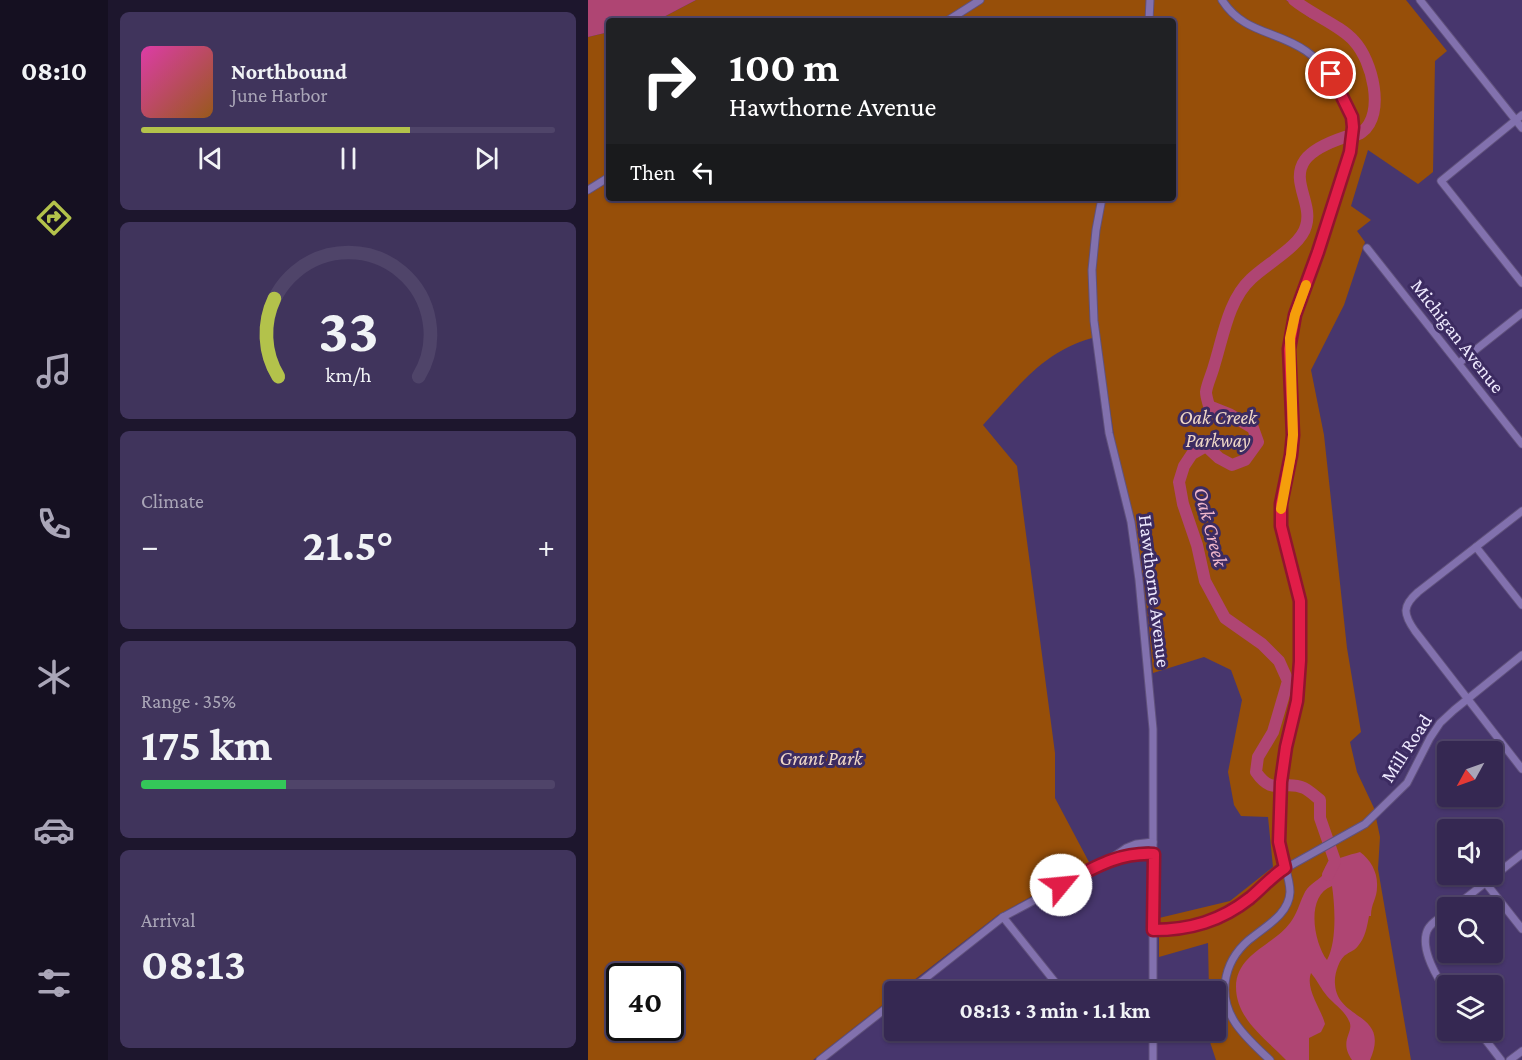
<!DOCTYPE html>
<meta charset="utf-8">
<style>
:root{--surface:#352852;--page:#40345c;--text:#f1f3f6;--muted:#aaa6b8;--line:#4f4469;--accent:#b3c24b}
body{margin:0;font-family:"Crimson Pro",serif;background:var(--page);color:var(--text);height:100vh;display:flex;flex-direction:column;font-size:22px;white-space:nowrap}
*{box-sizing:border-box;margin:0}
p{font-size:20px;color:var(--muted)}
.icon{flex:none;width:33px;height:33px;fill:none;stroke:currentColor;stroke-width:2;stroke-linecap:round;stroke-linejoin:round}
.map{position:relative;flex:1;overflow:hidden}
.side{display:flex;flex-direction:column;gap:12px;padding:12px;background:#1d162d;width:480px}
.side>*{flex:none}
.hud{position:absolute;left:18px;top:18px;width:570px;height:183px;border-radius:6px;box-shadow:0 2px 4px #0004,0 0 0 2px var(--line);background:#202124;color:#fff;overflow:hidden}
.needle{width:39px;rotate:230deg}
.fabs{position:absolute;left:849px;top:741px;display:grid;gap:12px}
.fabs a{display:grid;place-items:center;width:66px;height:66px;border-radius:6px;background:var(--surface);box-shadow:0 2px 4px #0004,0 0 0 2px var(--line);font-size:30px}
.speed{position:absolute;left:18px;top:963px;display:flex;gap:12px;font-size:30px;font-weight:700;text-align:center}
.speed>*{display:grid;place-content:center;width:78px;height:78px;border-radius:50%;background:var(--surface);box-shadow:0 2px 4px #0004,0 0 0 2px var(--line);line-height:1}
.speed .limit{border:3px solid #111;border-radius:9px;background:#fff;color:#111}
.pin{position:absolute;display:grid;place-items:center;width:51px;height:51px;color:#fff;margin:-26px;border:3px solid #fff;border-radius:50%;box-shadow:0 2px 6px #0007}
.me{position:absolute;width:66px;margin:-33px;rotate:62deg;stroke-linejoin:round;filter:drop-shadow(0 0 4px #0008)}
.turn{display:flex;align-items:center;gap:21px;height:126px;padding:0 24px;font-size:27px}
.turn .icon{width:78px;height:78px;stroke-width:2.5}
.turn b{display:block;font-size:42px;line-height:51px}
.then{display:flex;align-items:center;height:57px;padding:0 24px;background:#0003;gap:12px;font-size:22px}
.big{font-size:45px;font-weight:700;line-height:1.1}
.side .card{flex:1;display:flex;flex-direction:column;justify-content:center;gap:9px;min-width:0;padding:0 21px;border-radius:9px;background:var(--page)}
.side .dial{align-items:center;gap:0}
.dial svg{height:156px;overflow:visible;fill:none;stroke:var(--line);stroke-width:7;stroke-linecap:round;text-anchor:middle}
.dial text{fill:var(--text);stroke:none}
.song{display:flex;align-items:center;gap:18px}
.cover{width:72px;height:72px;border-radius:9px;background:linear-gradient(135deg,hsl(320 70% 55%),hsl(30 70% 35%))}
.played{height:6px;border-radius:3px;background:linear-gradient(90deg,var(--accent) 65%,var(--line) 65%)}
.keys{display:flex;justify-content:space-around;direction:ltr}
.heat{display:flex;justify-content:space-between;align-items:center;font-size:33px;direction:ltr}
.charge{height:9px;border-radius:4px;background:linear-gradient(90deg,#34c759 35%,var(--line) 0)}
.trip{position:absolute;left:296px;top:981px;width:342px;height:60px;border-radius:6px;background:var(--surface);box-shadow:0 2px 4px #0004,0 0 0 2px var(--line);font-weight:700;line-height:60px;text-align:center}
main{display:flex;flex:1;min-height:0}
.tabs{display:flex;flex-direction:column;width:108px;justify-content:space-around;align-items:center;background:#151021;color:var(--muted)}
.tabs .icon{width:42px;height:42px}
.tabs .active{color:var(--accent)}
.tabs b{font-size:27px;color:var(--text)}
.map>svg:first-child{display:block}
</style>
<main>
<nav class="tabs">
<b>08:10</b>
<svg class="icon active" aria-label="directions" viewBox="0 0 24 24"><path d="M12 3l9 9-9 9-9-9zM9 14v-3h6M13 9l2 2-2 2"/></svg>
<svg class="icon" aria-label="music" viewBox="0 0 24 24"><path d="M9 18V5l10-2v13"/><circle cx="6" cy="18" r="3"/><circle cx="16" cy="16" r="3"/></svg>
<svg class="icon" aria-label="phone" viewBox="0 0 24 24"><path d="M5 4h4l2 5-3 2q2 4 5 5l2-3 5 2v4C11 20 4 13 5 4z"/></svg>
<svg class="icon" aria-label="climate" viewBox="0 0 24 24"><path d="M12 3v18M4 7l16 10M4 17L20 7"/></svg>
<svg class="icon" aria-label="car" viewBox="0 0 24 24"><path d="M5 17H2v-5l4-1 3-4h7l3 4 3 1v5h-3M9 17h6M6 11h13"/><circle cx="7" cy="17" r="2"/><circle cx="17" cy="17" r="2"/></svg>
<svg class="icon" aria-label="filters" viewBox="0 0 24 24"><path d="M4 7h16M4 17h16"/><circle cx="9" cy="7" r="2"/><circle cx="15" cy="17" r="2"/></svg>
</nav>
<section class="side">
<div class="card">
<div class="song"><i class="cover"></i><div><b>Northbound</b><p>June Harbor</p></div></div>
<div class="played"></div>
<div class="keys"><svg class="icon" aria-label="previous" viewBox="0 0 24 24"><path d="M18 5L8 12l10 7zM5 5v14"/></svg><svg class="icon" aria-label="pause" viewBox="0 0 24 24"><path d="M8 5v14M16 5v14"/></svg><svg class="icon" aria-label="next" viewBox="0 0 24 24"><path d="M6 5l10 7-10 7zM19 5v14"/></svg></div>
</div>
<div class="card dial"><svg viewBox="0 0 100 80">
<path d="M14 69A42 42 0 1 1 86 69"/>
<path d="M14 69A42 42 0 0 1 12 29" stroke="#b3c24b"/>
<text x="50" y="56" font-size="32" font-weight="700">33</text>
<text x="50" y="72" font-size="11">km/h</text>
</svg></div>
<div class="card"><p>Climate</p>
<div class="heat"><a>−</a><b class="big">21.5°</b><a>+</a></div>
</div>
<div class="card"><p>Range · 35%</p><b class="big">175 km</b><div class="charge"></div></div>
<div class="card"><p>Arrival</p><b class="big">08:13</b></div>
</section>
<div class="map">
<svg width="934" height="1060" viewBox="0 0 934 1060">
<rect width="100%" height="100%" fill="#47366d"/>
<!-- green -->
<path fill="#974f09" fill-rule="evenodd" d="M108 0H698L722 18 713 0H818L859 51 847 61 845 172 830 184 780 150 763 206 783 220 769 231 777 242 756 305 723 370 736 435 759 648 773 732 762 742 769 772 786 808 792 837 790 869 823 1060H628L621 1039V1031L627 1030V992L621 991 620 943 571 957V918L642 901 685 867 680 817 653 816 646 805 640 772 654 700 643 670 616 657 565 673 561 626 550 542 528 449 511 336C455 350 432 385 395 425L429 466 467 753V798L502 864 410 915 312 991 306 992V996L225 1060H0V37L21 32V198H585V21H68ZM32 976H82V1028H32Z"/>
<!-- water -->
<g fill="#af4573" fill-rule="evenodd">
<polygon points="0,0 108,0 68,21 21,21 21,32 0,37"/>
<polygon points="698,0 713,0 737,17 733,20 722,18"/>
<path d="M772 852C783 860 790 873 789 887 789 899 783 903 783 916H781C779 927 777 938 770 946 766 951 763 951 759 954 751 958 746 975 747 984 749 1021 803 1012 782 1060H764C750 1040 767 1032 761 1021 757 1011 746 1004 739 996 733 989 729 980 723 973 717 989 733 1008 737 1024L733 1032 721 1038V1060H698C678 1039 648 1019 648 987 648 954 686 945 702 923 709 914 711 904 716 894 719 886 729 881 735 875 737 872 736 869 738 866 746 858 762 855 772 852ZM744 886C747 906 749 942 739 960 726 943 717 896 744 886Z"/>
</g>
<g fill="none" stroke-linecap="round" stroke-linejoin="round">
<!-- river -->
<path stroke="#af4573" stroke-width="12" d="M706 0C724 15 752 25 766 41 784 60 798 114 774 132 769 136 762 136 757 137 745 141 725 149 717 160 702 181 725 203 718 226 713 246 678 264 663 279 640 300 635 338 626 366 624 374 619 384 618 392 618 396 620 402 621 406L641 414 665 428 670 442 657 460 644 465 631 458 618 446 604 454 596 466 591 482 595 504 609 545 617 581 637 618 674 644 691 661 700 681 685 732 670 757 668 772C685 797 694 779 716 788 722 791 727 796 732 800V818L747 861 740 875"/>
<!-- minor casing -->
<g stroke="#60517c" stroke-width="9">
<g id="minor">
<path d="M634 0C656 34 688 30 718 51 740 66 764 99 765 127 765 153 755 178 747 202 734 240 721 277 707 315 697 357 708 398 704 441 702 469 691 497 693 526 694 552 710 575 712 600 715 633 713 668 709 700 706 727 695 753 693 780 692 801 690 823 692 844 693 860 702 876 702 892 701 913 680 925 666 936 637 957 627 993 648 1024 657 1037 670 1049 682 1060"/>
<polyline points="832,0 934,128"/>
<polyline points="359,21 392,0"/>
<polyline points="561,21 562,0"/>
<polyline points="934,115 853,181 934,283"/>
<polyline points="0,190 21,177"/>
<polyline points="514,198 508,230 504,270 506,321 521,433 543,522 551,580 565,729 565,992"/>
<polyline points="779,248 934,444"/>
<polyline points="871,363 934,313"/>
<path d="M934 511 830 592C814 606 815 614 827 631L934 769"/>
<polyline points="888,547 934,605"/>
<polyline points="526,859 545,853 565,854"/>
<polyline points="897,882 934,929"/>
<polyline points="865,908 934,854"/>
<path d="M860 912C853 917 842 923 839 931 832 949 849 979 860 992"/>
<polyline points="415,917 475,992"/>
<polyline points="565,930 599,928 633,917 660,900 691,872 777,824 819,783 842,738 852,723 866,710 934,655"/>
<polyline points="320,992 415,917 518,862 538,848 548,844 565,842"/>
<polyline points="890,1030 913,1060"/>
<polyline points="232,1060 306,1002"/>
<polyline points="565,1060 565,1030"/>
<polyline points="922,1060 934,1051"/>
</g>
</g>
<!-- minor -->
<use href="#minor" stroke="#8271ae" stroke-width="7"/>
</g>
<g fill="none" stroke-linecap="round" stroke-linejoin="round">
<!-- route casing -->
<g stroke="#92132f" stroke-width="15">
<path id="route" d="M473 885C504 869 529 852 566 854L565 930C602 930 633 921 662 898 674 888 684 876 697 868L691 842 693 782 698 747 709 701 712 661V601L693 526V504L703 455 705 435 701 349 707 315 730 252 762 152 765 127 764 117 743 74"/>
</g>
<!-- route -->
<use href="#route" stroke="#e11d48" stroke-width="10"/>
<!-- slow -->
<polyline stroke="#f59e0b" stroke-width="10" points="693,509 703,455 705,435 702,338 707,315 718,285"/>
</g>
<g text-anchor="middle" dominant-baseline="central" stroke-width="6" stroke-linejoin="round" paint-order="stroke">
<!-- street labels -->
<g font-size="20" fill="#eee9fe" stroke="#3c2b61">
<text transform="translate(870 336) rotate(52)">Michigan Avenue</text>
<text transform="translate(567 591) rotate(83)">Hawthorne Avenue</text>
<text transform="translate(818 748) rotate(-57)">Mill Road</text>
</g>
<!-- park labels -->
<g font-size="20" font-style="italic" fill="#efd7c6" stroke="#3c2b61">
<text x="630" y="417">Oak Creek<tspan x="630" dy="23">Parkway</tspan></text>
<text x="233" y="758">Grant Park</text>
</g>
<!-- water labels -->
<g font-size="21" font-style="italic" fill="#eeb5c9" stroke="#3c2b61">
<text transform="translate(623 527) rotate(75)">Oak Creek</text>
</g>
</g>
</svg>
<div class="fabs">
<a><svg class="needle" viewBox="-14 -14 28 28"><path d="M0-13l5 13h-10z" fill="#e53935"/><path d="M0 13l5-13h-10z" fill="#aaa6b8"/></svg></a>
<a><svg class="icon" aria-label="sound" viewBox="0 0 24 24"><path d="M4 9h4l5-4v14l-5-4H4zM17 9q2 3 0 6"/></svg></a>
<a><svg class="icon" aria-label="search" viewBox="0 0 24 24"><circle cx="10" cy="10" r="6"/><path d="M15 15l6 6"/></svg></a>
<a><svg class="icon" aria-label="layers" viewBox="0 0 24 24"><path d="M12 4l9 5-9 5-9-5zM3 14l9 5 9-5"/></svg></a>
</div>
<div class="speed"><div class="limit">40</div></div>
<div class="pin" style="left:743px;top:74px;background:#d93025"><svg class="icon" aria-label="arrive" viewBox="0 0 24 24"><path d="M6 21V4h12l-3 4 3 4H6"/></svg></div>
<svg class="me" style="left:473px;top:885px" viewBox="-20 -20 40 40"><circle r="19" fill="#fff"/><path d="M0-13L10 11 0 6-10 11z" fill="#e11d48"/></svg>
<div class="trip">08:13 · 3 min · 1.1 km</div>
<div class="hud">
<div class="turn"><svg class="icon" aria-label="right" viewBox="0 0 24 24"><path d="M7 20v-9h11M14 6l5 5-5 5"/></svg><div><b>100 m</b>Hawthorne Avenue</div></div>
<div class="then">Then<svg class="icon" aria-label="left" viewBox="0 0 24 24"><path d="M17 20v-9H6M10 6l-5 5 5 5"/></svg></div>
</div>
</div>
</main>
